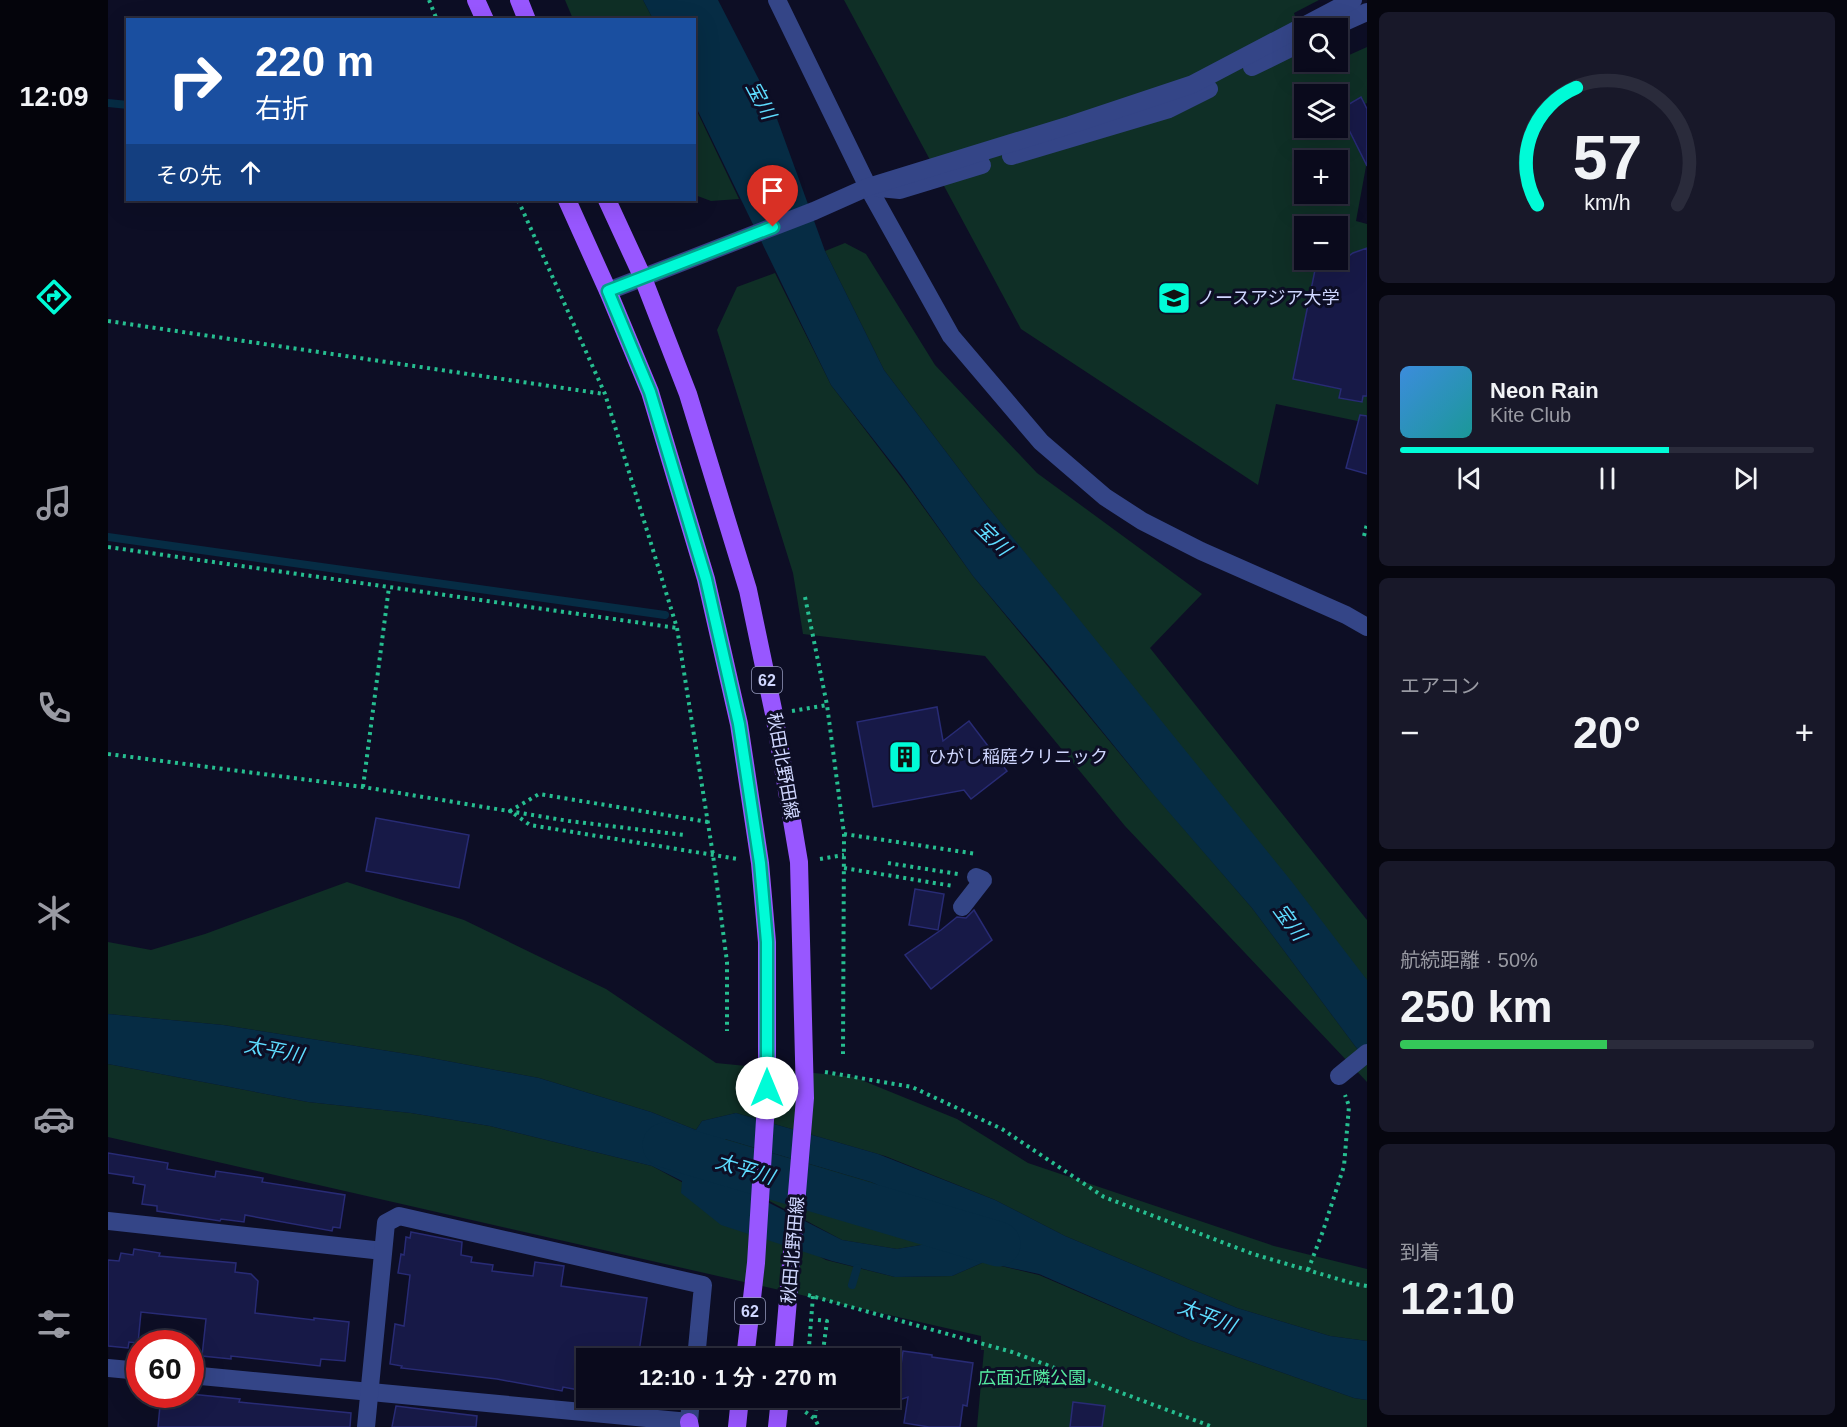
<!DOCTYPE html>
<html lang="ja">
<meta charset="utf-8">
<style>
:root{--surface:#0a0a1c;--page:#181829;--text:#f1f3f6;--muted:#999aa3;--line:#2a2b3b;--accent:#00fbd7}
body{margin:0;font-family:Arial,"Noto Sans JP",sans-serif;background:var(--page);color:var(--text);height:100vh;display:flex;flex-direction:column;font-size:22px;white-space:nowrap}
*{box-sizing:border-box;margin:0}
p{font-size:20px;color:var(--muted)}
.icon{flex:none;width:33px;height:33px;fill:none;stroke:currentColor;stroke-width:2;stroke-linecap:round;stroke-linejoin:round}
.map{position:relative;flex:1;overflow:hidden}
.panel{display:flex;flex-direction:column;gap:12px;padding:12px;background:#06060f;width:480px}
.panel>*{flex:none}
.guide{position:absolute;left:18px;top:18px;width:570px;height:183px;border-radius:0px;box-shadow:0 6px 24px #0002,0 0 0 2px var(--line);background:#1a4fa0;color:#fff;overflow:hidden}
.controls{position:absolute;left:1186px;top:18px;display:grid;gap:12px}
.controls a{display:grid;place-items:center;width:54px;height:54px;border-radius:0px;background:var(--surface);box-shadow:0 6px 24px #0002,0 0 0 2px var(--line);font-size:30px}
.speed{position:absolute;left:18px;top:1330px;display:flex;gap:12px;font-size:30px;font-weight:700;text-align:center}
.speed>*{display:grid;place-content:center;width:78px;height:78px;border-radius:50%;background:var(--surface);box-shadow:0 6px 24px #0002,0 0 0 2px var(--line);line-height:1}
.speed .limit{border:9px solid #d22;background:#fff;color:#111}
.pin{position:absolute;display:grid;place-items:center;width:51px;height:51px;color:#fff;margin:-62px -26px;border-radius:50% 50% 50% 0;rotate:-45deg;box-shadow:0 0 6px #0007}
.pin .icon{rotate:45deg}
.me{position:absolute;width:66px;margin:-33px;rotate:0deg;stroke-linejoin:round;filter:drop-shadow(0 0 4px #0008)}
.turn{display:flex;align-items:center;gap:21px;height:126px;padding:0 30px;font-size:27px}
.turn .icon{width:78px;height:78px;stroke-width:2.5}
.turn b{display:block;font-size:42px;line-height:51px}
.then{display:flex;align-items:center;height:57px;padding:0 30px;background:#0003;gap:12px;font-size:22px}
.big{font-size:45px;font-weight:600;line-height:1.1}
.panel .tile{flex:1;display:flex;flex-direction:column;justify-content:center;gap:9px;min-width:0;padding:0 21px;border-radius:9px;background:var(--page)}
.panel .dial{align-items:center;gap:0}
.dial svg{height:156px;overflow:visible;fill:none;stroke:var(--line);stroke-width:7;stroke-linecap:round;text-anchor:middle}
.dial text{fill:var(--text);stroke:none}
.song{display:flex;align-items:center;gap:18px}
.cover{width:72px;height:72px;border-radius:9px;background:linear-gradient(135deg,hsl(210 70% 55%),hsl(180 70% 35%))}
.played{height:6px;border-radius:3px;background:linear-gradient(90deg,var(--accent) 65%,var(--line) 65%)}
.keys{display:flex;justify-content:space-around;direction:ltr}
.heat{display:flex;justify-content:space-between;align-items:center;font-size:33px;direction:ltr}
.charge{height:9px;border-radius:4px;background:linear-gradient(90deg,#34c759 50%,var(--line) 0)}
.trip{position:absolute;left:468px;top:1348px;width:324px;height:60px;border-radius:0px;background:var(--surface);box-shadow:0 6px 24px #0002,0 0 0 2px var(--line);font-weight:600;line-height:60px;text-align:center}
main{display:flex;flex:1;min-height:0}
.tab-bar{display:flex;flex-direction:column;width:108px;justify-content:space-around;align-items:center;background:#04040b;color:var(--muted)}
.tab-bar .icon{width:42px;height:42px}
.tab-bar .current{color:var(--accent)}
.tab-bar b{font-size:27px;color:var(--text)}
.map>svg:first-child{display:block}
</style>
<main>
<nav class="tab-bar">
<b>12:09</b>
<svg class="icon current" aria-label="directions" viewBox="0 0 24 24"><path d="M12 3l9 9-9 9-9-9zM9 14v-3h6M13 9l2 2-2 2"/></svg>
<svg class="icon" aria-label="music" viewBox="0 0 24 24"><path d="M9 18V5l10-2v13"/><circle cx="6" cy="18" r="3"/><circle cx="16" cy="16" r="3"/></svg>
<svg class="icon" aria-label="phone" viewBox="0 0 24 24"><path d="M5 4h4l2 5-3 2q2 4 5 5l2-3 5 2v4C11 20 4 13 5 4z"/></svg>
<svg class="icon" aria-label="climate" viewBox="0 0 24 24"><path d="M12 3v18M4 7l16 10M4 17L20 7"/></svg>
<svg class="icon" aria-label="car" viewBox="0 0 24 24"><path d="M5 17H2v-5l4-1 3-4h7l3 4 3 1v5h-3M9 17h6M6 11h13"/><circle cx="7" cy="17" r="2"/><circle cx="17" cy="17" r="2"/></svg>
<svg class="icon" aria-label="filters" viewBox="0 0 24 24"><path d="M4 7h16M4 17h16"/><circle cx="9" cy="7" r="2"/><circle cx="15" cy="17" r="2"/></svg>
</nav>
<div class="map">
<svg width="1259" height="1427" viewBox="0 0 1259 1427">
<rect width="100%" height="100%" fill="#0d0e25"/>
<!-- green -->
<g fill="#0f2f26" fill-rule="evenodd">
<polygon points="457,0 535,0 545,19 465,19"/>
<path d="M736 0H1211L1186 13 1197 52V62H1200L1202 71 1230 62V60L1259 47V103L1257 104 1252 97 1231 111 1247 143 1259 137V161L1248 221 1259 224V251C1247 249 1240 261 1230 259V226H1197V260H1209L1185 379 1233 389 1231 397 1254 402 1255 396H1259V423L1168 404 1150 485 913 329ZM1197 94H1230V128H1197ZM1197 160H1230V194H1197Z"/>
<polygon points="586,105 631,199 603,201 587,195"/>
<polygon points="737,243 758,254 827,365 929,473 1094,594 1042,648 1259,920 1259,983 876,502 776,370 717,251"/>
<polygon points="667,273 723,385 800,486 865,576 1032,778 1144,908 1259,1062 1259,1082 1017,826 877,656 695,634 685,573 609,330 629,287"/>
<polygon points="239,882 356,920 498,989 608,1063 746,1077 849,1119 920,1163 1166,1246 1259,1269 1259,1341 1222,1336 1129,1308 957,1236 887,1200 777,1156 628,1113 594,1121 588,1130 543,1112 431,1078 312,1056 115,1025 0,1014 0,942 43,950 97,934"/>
<polygon points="0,1064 200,1102 303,1113 382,1126 544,1166 718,1260 787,1277 844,1276 876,1262 931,1275 1082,1340 1246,1398 1259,1400 1259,1427 869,1427 876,1350 873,1350 873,1336 0,1137"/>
<polygon points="617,1139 763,1182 830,1212 831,1242 789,1249 734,1240 615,1176"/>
</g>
<!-- water -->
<g fill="#062c44" fill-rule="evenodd">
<polygon points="535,0 610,0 664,105 717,251 776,370 876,502 1184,882 1259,980 1259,1062 1144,908 1046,795 942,667 865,576 794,476 723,385 587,105 586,20 545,19"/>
<path d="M0 1014 115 1025 312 1056 431 1078 543 1112 588 1130 594 1121 628 1113 770 1154 887 1200 957 1236 1129 1308 1222 1336 1259 1341V1400L1246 1398 1082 1340 931 1274 876 1262 844 1276 787 1277 724 1261 613 1225 573 1193 574 1181 544 1166 382 1126 303 1113 200 1102 0 1064ZM617 1139 763 1182 830 1212 831 1242 789 1249 734 1240 624 1184 615 1176Z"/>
</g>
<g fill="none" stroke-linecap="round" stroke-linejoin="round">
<!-- stream -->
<g stroke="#062c44" stroke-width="8">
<polyline points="0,103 20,105"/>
<polyline points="0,537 557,615"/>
<polyline points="744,1285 749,1268"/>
</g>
<!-- river -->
<polyline stroke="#062c44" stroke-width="45" points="557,1145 890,1244"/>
</g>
<!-- building -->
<g fill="#171947" stroke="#282b75" stroke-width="1.5">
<polygon points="1253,97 1259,109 1259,166 1231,110"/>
<polygon points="1259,248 1259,396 1255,396 1254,402 1231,398 1233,389 1185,379 1209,260 1235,260 1245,253"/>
<polygon points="1252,415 1259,416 1259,474 1238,468"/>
<polygon points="829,707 835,741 861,721 899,771 863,799 856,790 765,807 749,722"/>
<polygon points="268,818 361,835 351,888 258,871"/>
<polygon points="807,889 836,894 830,930 801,925"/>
<polygon points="866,910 884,940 823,989 797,955 833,930 849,917 858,918"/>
<polygon points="0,1153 60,1163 59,1169 107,1177 108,1171 155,1178 154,1182 237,1195 232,1228 225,1227 224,1231 137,1215 136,1222 113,1219 112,1221 49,1211 49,1206 34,1204 37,1185 25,1183 26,1177 0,1173"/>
<polygon points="303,1232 354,1242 353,1255 364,1257 363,1262 385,1265 384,1271 425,1276 427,1262 456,1266 453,1286 539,1298 530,1359 476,1359 471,1390 455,1387 454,1391 389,1379 293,1368 294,1366 282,1364 287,1324 296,1326 302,1275 290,1273 293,1254 296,1255 298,1237 302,1238"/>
<polygon points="26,1249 52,1253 51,1256 128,1263 127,1272 143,1274 150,1281 147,1313 206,1320 206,1318 241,1322 237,1361 213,1359 212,1366 123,1356 123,1359 94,1356 98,1319 33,1312 30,1343 21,1342 20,1348 0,1346 0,1260 11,1261 13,1253 25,1255"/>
<polygon points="795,1351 824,1355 824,1357 865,1363 859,1406 855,1405 852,1427 821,1427 796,1423 800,1397 788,1401"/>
<polygon points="82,1394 132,1399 131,1402 243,1413 242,1427 50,1427 53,1395"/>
<polygon points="965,1402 997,1406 994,1427 962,1427"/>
<polygon points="288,1406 369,1416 368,1427 284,1427"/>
</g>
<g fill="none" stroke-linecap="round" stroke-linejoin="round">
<!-- path -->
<g stroke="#26be90" stroke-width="4" stroke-dasharray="3 4.5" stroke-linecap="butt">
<polyline points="321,0 329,20"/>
<polyline points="410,200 497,394 569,628 605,855 619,962 619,1031"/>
<polyline points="0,321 496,394"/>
<polyline points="1256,536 1259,524"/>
<polyline points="0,547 569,628"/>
<polyline points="697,597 719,705 736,834 735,1054"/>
<polyline points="684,711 719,705"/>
<polyline points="0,754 255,787 461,821 576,835"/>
<polyline points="255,787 281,587"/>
<polyline points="600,822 431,794 402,811 422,825 630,859"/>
<polyline points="736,834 869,854"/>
<polyline points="712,859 736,855"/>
<polyline points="780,863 850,874"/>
<polyline points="736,868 845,886"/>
<polyline points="717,1072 804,1087 894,1129 996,1197 1145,1254 1247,1284 1259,1286"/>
<polyline points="1200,1270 1215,1231 1236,1166 1241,1106 1237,1095"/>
<polyline points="700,1295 904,1352 1105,1427"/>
<polyline points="710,1320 719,1321 714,1359"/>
<polyline points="700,1359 705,1296"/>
<polyline points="696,1398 695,1410 707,1419 711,1427"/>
<polyline points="707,1418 709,1398"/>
</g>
<!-- minor -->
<g stroke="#344587" stroke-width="18">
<polyline points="669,0 760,187 843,336 933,442 997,497 1034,521 1093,551 1238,615 1259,627"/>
<polyline points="1223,28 1259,12"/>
<polyline points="1144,67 1197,41"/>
<polyline points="903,156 1061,109 1101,89"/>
<polyline points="771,188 792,190 874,165"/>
<polyline points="500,291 706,211 760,187 962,125 1085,84 1245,0"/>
<polyline points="854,907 875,880 868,877"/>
<polyline points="1231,1076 1259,1053"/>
<polyline points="0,1221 275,1251"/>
<polyline points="0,1368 32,1371"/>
<polyline points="82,1375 581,1422 583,1398"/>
<polyline points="258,1427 278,1223 291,1216 595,1285 588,1359"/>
</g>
<!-- major -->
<g stroke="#9857ff" stroke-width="18">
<polyline points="368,0 377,20"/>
<polyline points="411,0 419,20"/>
<polyline points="459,200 500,291 542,392 598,579 631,724 652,863 659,942 659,1088 648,1263 637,1359"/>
<polyline points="499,200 535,278 580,394 640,590 666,714 691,862 697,1098 675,1359"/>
<polyline points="581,1422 582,1427"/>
<polyline points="629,1427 632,1398"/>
<polyline points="669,1427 672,1398"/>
</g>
</g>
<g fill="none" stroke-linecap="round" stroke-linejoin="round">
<!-- route casing -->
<g stroke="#00a38c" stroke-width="15">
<polyline id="route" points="659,1088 659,942 652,863 631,724 598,579 542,392 500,291 665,227"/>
</g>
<!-- route -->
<use href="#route" stroke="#00fbd7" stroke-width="10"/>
</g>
<!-- icons -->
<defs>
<g id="university-square" transform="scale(1.725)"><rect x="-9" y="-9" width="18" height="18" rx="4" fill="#00fbd7" stroke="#0d0e25"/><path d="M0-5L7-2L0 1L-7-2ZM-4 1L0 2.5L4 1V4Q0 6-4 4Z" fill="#111"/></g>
<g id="building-square" transform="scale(1.725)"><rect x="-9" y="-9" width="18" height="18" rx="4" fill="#00fbd7" stroke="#0d0e25"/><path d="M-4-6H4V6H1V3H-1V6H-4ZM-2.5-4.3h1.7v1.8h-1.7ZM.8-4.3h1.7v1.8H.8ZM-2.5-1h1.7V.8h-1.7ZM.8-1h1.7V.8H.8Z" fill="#111"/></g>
</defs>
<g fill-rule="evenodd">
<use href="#university-square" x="1066" y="298"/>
<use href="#building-square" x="797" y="757"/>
</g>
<g text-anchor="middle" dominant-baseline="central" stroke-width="6" stroke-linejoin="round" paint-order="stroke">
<!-- shield labels -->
<g fill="#0d0e25" stroke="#969bbe" stroke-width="1.5">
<rect x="644" y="667" width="30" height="26" rx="4.5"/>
<rect x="627" y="1298" width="30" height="26" rx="4.5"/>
</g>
<g font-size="16" font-weight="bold" fill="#d0d7ff">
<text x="659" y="680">62</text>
<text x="642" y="1311">62</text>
</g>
<!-- poi labels -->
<g font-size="18" fill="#d0d7ff" stroke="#0d0e25" text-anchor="start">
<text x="1089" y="298">ノースアジア大学</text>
<text x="820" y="757">ひがし稲庭クリニック</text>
</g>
<!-- street labels -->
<g font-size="18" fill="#d0d7ff" stroke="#0d0e25">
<text transform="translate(675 766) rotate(80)">秋田北野田線</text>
<text transform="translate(685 1250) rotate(-85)">秋田北野田線</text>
</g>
<!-- park labels -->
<g font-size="18" fill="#54e89f" stroke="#0d0e25">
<text x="924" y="1378">広面近隣公園</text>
</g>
<!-- water labels -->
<g font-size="20" font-style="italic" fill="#5edcff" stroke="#0d0e25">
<text transform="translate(653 100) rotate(62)">宝川</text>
<text transform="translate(885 538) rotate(44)">宝川</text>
<text transform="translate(1182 922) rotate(54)">宝川</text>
<text transform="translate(166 1050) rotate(11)">太平川</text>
<text transform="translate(637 1169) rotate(17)">太平川</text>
<text transform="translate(1099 1316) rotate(21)">太平川</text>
</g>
</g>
</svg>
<div class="controls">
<a><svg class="icon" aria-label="search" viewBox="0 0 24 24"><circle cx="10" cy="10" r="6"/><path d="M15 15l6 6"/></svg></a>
<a><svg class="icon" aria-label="layers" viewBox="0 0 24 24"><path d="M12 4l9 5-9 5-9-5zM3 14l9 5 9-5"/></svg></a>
<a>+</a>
<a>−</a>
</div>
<div class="speed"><div class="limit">60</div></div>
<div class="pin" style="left:665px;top:227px;background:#d93025"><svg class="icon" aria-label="arrive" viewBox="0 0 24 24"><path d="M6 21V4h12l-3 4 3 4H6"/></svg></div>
<svg class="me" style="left:659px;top:1088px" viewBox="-20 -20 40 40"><circle r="19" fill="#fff"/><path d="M0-13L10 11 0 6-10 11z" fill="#00fbd7"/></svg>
<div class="trip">12:10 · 1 分 · 270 m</div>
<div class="guide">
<div class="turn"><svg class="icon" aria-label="right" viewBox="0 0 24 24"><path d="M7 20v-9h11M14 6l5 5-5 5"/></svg><div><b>220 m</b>右折</div></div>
<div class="then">その先<svg class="icon" aria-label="ahead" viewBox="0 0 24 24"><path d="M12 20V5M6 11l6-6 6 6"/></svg></div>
</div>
</div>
<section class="panel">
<div class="tile dial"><svg viewBox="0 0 100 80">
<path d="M14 69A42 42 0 1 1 86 69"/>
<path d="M14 69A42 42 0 0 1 34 9" stroke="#00fbd7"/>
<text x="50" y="56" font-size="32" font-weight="700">57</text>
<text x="50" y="72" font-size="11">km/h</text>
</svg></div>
<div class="tile">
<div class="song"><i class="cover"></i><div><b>Neon Rain</b><p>Kite Club</p></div></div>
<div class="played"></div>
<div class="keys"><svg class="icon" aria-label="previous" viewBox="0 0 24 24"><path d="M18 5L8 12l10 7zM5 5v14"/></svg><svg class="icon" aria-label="pause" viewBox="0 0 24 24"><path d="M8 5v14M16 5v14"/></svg><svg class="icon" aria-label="next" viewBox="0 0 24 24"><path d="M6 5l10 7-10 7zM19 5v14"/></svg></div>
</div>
<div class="tile"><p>エアコン</p>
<div class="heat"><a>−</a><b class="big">20°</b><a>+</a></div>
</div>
<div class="tile"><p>航続距離 · 50%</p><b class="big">250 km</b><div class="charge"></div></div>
<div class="tile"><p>到着</p><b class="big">12:10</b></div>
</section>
</main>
